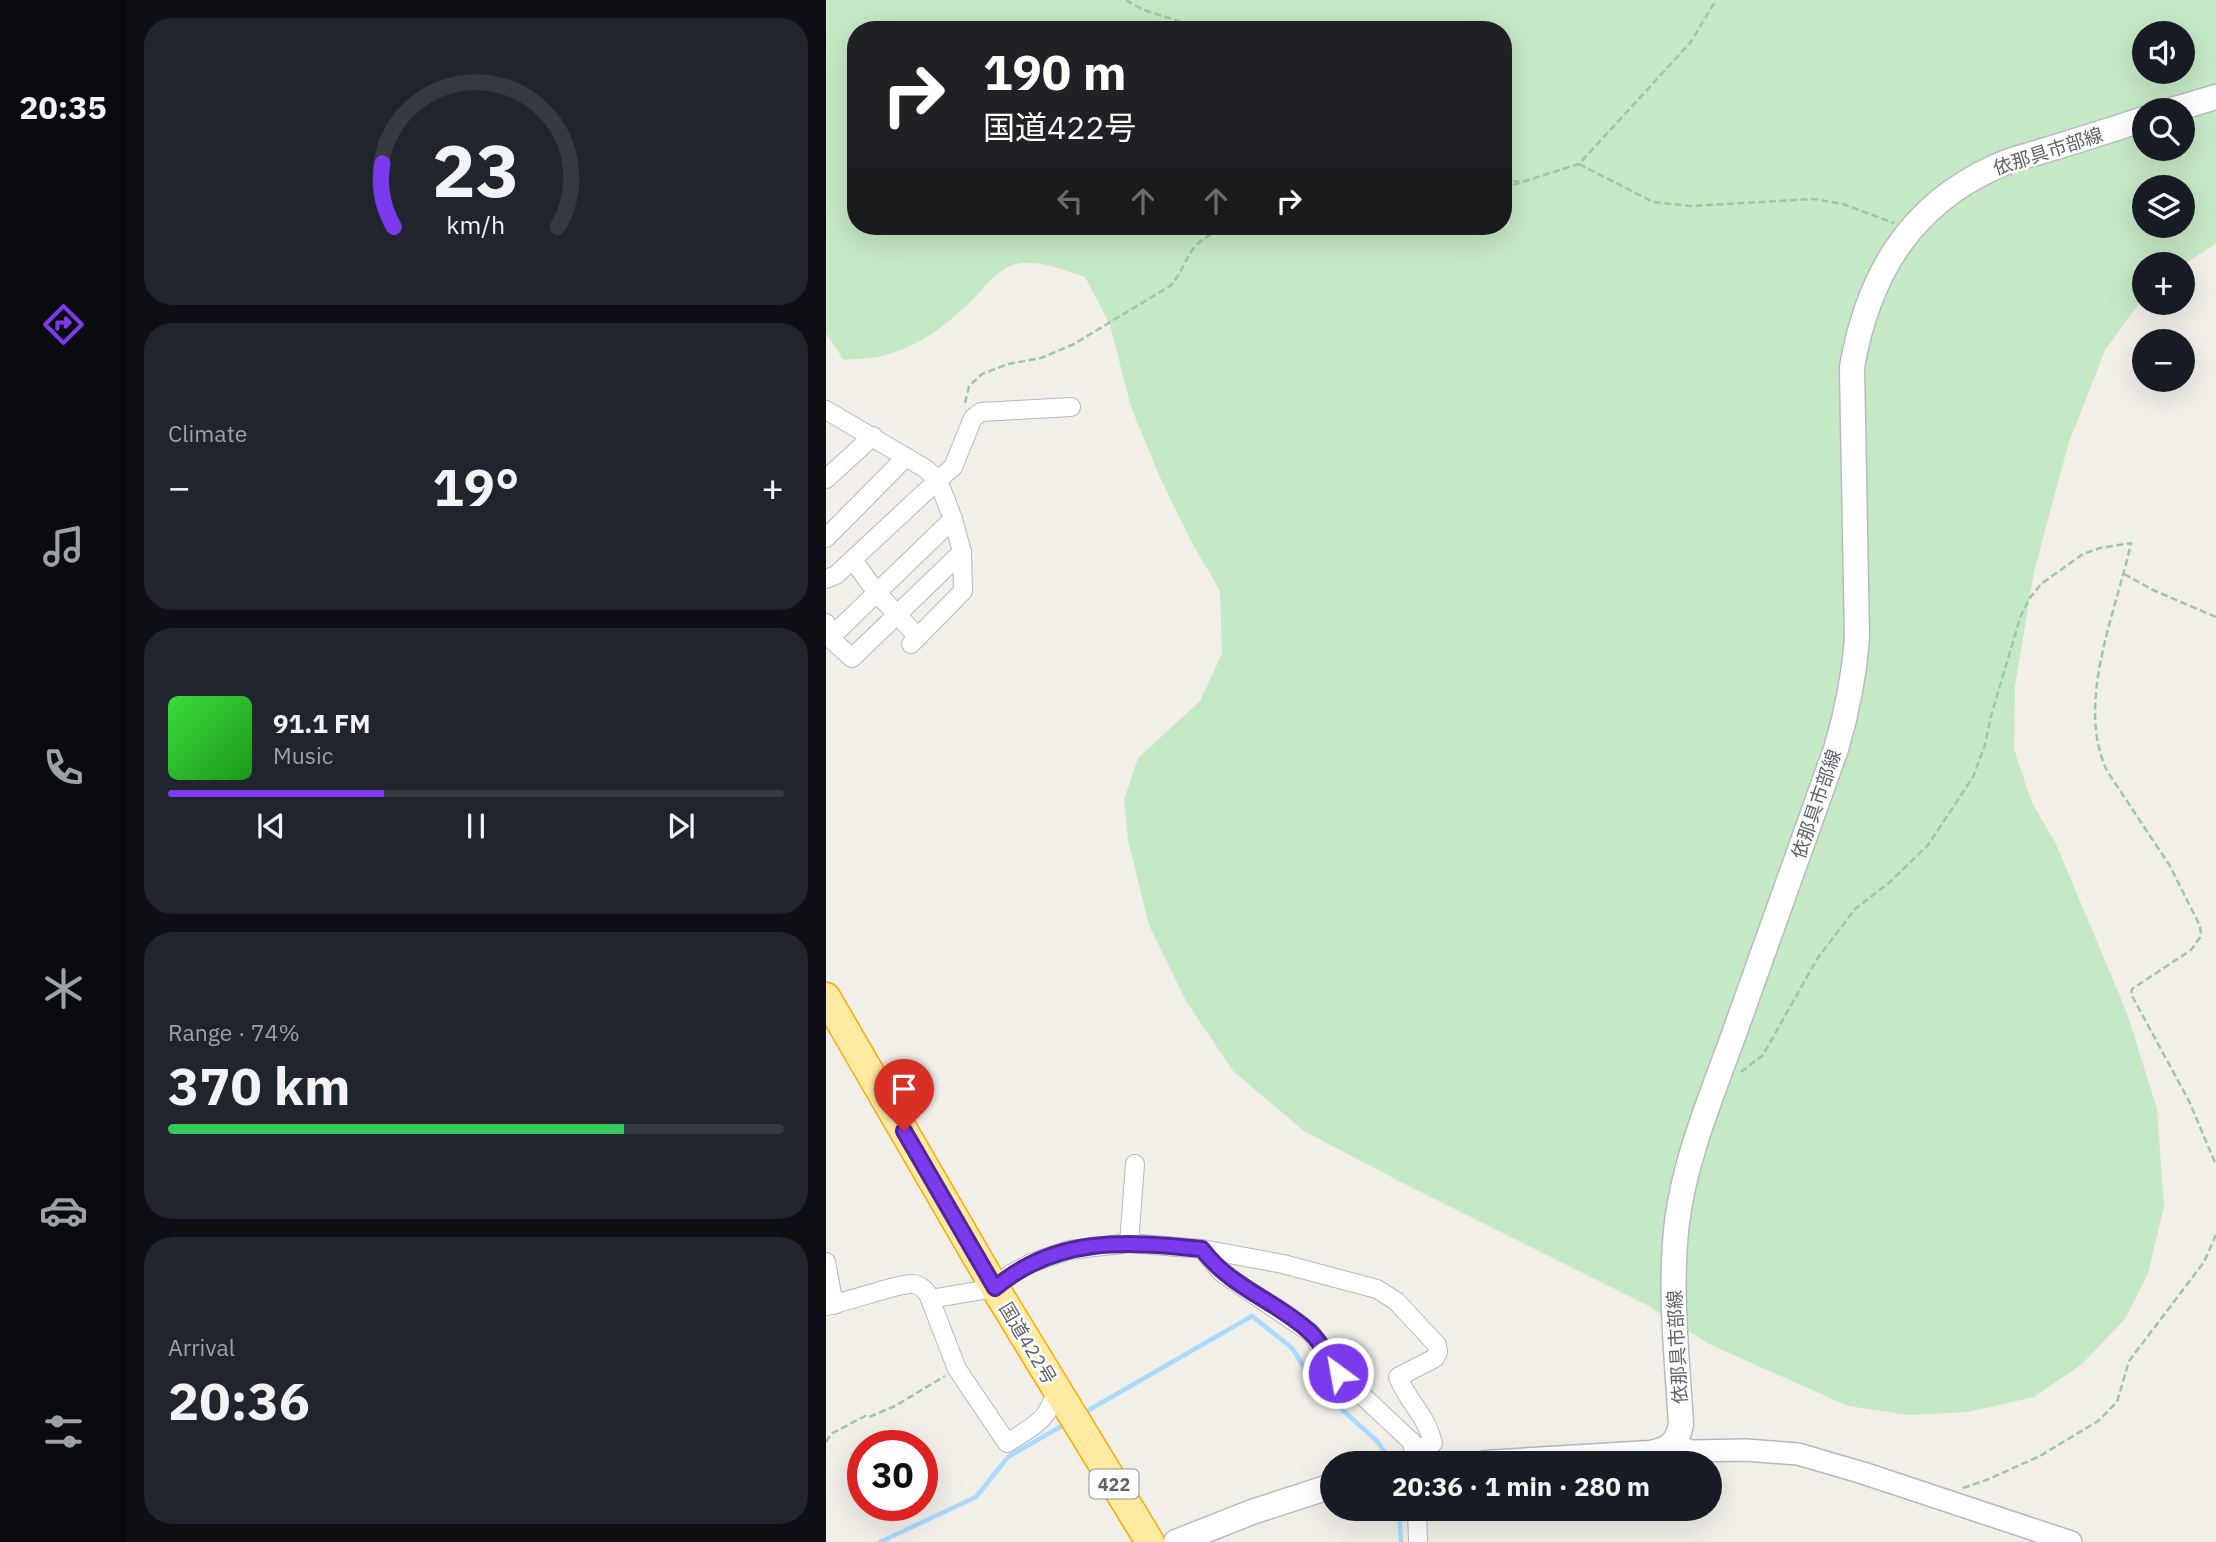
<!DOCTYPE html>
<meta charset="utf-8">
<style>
:root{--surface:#171b24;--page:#20242c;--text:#f1f3f6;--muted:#9ea1a6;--line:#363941;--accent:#7c3aed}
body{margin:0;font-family:"IBM Plex Sans","Noto Sans JP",sans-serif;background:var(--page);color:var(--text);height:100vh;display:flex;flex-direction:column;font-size:26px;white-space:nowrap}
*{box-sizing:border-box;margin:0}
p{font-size:23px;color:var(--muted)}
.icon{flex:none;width:38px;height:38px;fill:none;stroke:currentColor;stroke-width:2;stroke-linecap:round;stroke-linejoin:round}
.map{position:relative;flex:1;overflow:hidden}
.sheet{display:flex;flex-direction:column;gap:18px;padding:18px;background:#0d0f14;width:700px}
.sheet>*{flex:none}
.top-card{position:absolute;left:21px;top:21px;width:665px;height:214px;border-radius:28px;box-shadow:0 7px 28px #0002;background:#202124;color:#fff;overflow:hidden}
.fabs{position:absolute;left:1306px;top:21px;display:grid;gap:14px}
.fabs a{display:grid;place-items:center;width:63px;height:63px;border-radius:50%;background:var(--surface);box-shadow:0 7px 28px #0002;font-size:35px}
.speed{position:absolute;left:21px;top:1430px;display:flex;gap:14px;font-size:35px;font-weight:700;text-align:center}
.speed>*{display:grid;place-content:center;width:91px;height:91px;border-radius:50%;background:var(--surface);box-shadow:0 7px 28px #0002;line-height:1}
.speed .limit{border:10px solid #d22;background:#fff;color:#111}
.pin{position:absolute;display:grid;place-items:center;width:60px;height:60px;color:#fff;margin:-72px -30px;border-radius:50% 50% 50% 0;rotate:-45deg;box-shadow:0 0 7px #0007}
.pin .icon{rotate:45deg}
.me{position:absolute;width:77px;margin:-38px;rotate:328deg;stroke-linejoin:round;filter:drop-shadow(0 0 5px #0008)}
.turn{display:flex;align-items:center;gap:24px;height:147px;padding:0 21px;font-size:32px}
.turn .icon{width:91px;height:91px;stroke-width:2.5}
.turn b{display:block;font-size:49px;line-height:60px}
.lanes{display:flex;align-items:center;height:66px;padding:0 21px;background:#0003;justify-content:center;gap:35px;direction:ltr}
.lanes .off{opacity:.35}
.big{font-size:52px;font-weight:800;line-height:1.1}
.sheet .tile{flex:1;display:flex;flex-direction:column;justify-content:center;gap:10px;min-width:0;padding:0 24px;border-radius:28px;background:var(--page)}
.sheet .dial{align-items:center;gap:0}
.dial svg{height:182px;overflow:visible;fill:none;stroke:var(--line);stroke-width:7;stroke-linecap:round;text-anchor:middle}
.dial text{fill:var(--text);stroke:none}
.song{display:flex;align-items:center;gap:21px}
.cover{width:84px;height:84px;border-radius:10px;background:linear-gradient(135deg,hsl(120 70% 55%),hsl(120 70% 35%))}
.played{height:7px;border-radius:4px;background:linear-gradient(90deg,var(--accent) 35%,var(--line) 35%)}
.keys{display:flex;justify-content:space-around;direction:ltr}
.heat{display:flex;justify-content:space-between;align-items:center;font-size:38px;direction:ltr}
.charge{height:10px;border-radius:5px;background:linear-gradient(90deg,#34c759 74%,var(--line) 0)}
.trip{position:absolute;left:494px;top:1451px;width:402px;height:70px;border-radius:35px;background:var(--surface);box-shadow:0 7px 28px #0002;font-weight:800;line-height:70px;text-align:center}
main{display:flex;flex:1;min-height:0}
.tab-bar{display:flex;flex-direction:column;width:126px;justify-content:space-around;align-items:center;background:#090b0e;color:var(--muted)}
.tab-bar .icon{width:49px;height:49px}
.tab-bar .selected{color:var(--accent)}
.tab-bar b{font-size:32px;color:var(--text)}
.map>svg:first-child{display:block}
</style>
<main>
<nav class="tab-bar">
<b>20:35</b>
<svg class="icon selected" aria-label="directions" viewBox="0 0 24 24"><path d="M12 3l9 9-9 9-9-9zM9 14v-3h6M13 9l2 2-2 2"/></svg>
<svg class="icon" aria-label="music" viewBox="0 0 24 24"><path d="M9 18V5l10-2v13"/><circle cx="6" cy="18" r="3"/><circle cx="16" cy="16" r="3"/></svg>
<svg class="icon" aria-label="phone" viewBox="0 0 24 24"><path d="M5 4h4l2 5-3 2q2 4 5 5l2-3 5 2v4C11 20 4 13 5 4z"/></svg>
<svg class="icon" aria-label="climate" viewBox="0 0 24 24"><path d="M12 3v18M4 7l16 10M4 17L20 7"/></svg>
<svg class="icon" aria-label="car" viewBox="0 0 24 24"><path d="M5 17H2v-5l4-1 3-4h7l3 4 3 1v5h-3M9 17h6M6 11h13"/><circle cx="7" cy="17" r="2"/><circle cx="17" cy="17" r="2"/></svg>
<svg class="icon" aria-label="filters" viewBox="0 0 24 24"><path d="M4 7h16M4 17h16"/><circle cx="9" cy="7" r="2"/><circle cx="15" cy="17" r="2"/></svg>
</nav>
<section class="sheet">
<div class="tile dial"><svg viewBox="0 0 100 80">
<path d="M14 69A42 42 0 1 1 86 69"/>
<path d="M14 69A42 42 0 0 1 9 41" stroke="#7c3aed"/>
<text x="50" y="56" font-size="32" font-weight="700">23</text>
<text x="50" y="72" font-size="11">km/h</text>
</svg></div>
<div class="tile"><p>Climate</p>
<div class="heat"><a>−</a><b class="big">19°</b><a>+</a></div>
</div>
<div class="tile">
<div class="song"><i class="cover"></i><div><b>91.1 FM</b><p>Music</p></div></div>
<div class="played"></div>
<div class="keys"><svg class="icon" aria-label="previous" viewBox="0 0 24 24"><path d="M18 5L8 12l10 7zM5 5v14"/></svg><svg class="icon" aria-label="pause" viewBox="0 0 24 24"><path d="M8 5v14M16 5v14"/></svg><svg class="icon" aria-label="next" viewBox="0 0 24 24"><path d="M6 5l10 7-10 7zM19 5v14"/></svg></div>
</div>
<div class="tile"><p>Range · 74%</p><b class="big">370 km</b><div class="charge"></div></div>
<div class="tile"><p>Arrival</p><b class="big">20:36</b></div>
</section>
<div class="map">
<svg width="1390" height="1542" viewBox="0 0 1390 1542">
<rect width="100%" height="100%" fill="#f1efe8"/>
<!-- green -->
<path fill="#c5e8c5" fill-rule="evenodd" d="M0 0H1390V244L1356 265 1318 264V297L1279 350 1242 445 1208 572 1189 686 1188 749 1206 803 1230 844 1301 1013 1331 1109 1338 1207 1322 1273 1299 1319 1256 1364 1208 1397 1142 1412 1083 1415 1022 1406 883 1344 819 1304 571 1180 478 1131 407 1071 360 1001 323 925 302 840 298 800 312 758 374 701 396 654 394 591 364 539 333 475 305 407 284 325 259 277C237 270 213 259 190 264 170 269 159 288 145 301 109 337 69 362 17 359L0 333ZM30 30H677V226H30ZM1318 33H1356V72H1318ZM1318 110H1356V149H1318ZM1318 187H1356V226H1318Z"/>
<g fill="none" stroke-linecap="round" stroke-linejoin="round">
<!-- stream -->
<g stroke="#aadaff" stroke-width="4.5">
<polyline points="256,1414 426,1316 466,1348 490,1386 552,1442 565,1463"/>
<polyline points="573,1508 575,1542"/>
<polyline points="54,1542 150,1497 182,1457 239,1424"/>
</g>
<!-- minor casing -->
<g stroke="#b5b8bc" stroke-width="20">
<g id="minor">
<polyline points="0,410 100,469 112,480 127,467 147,418 155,412 245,407"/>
<polyline points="0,479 47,436"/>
<polyline points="0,538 80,457"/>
<polyline points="27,560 51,593 92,637"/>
<polyline points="0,579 10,575 112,480 127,519 136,552 137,591 85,644"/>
<polyline points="0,623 6,640 26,658 136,552"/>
<polyline points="6,636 127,519"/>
<polyline points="303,1243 309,1164"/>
<path d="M376 1249 457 1264 551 1289 570 1301 611 1345 612 1352 609 1358 572 1377C583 1404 600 1414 607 1443L589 1450"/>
<polyline points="0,1262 8,1305"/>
<polyline points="104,1299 169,1288 185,1274 205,1263 243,1250 303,1243 376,1249 396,1273 485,1333 512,1373 586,1442 589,1463"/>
<path d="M0 1306C18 1303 76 1282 88 1284 94 1285 98 1289 102 1294L131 1369 181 1443C206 1427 224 1420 230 1389"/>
<polyline points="591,1508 592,1542"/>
</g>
</g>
<!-- tertiary casing -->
<g stroke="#b5b8bc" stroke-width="24">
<polyline id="tertiary" points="848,1443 864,1451 919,1450 972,1454 1037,1473 1245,1542"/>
</g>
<!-- secondary casing -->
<g stroke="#b6babf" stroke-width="27">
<g id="secondary">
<polyline points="1346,110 1390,97"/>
<path d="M659 1463 824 1453C843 1450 852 1442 855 1424 851 1357 843 1289 851 1222 859 1158 886 1095 908 1034 942 939 976 844 1010 749 1021 712 1028 677 1031 639L1026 367C1042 276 1083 206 1169 167 1185 159 1204 155 1220 150 1253 140 1285 130 1318 119"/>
<polyline points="350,1542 426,1512 506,1486"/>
</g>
</g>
<!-- trunk casing -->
<g stroke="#f9ab00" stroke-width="31">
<polyline id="trunk" points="0,997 169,1288 324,1542"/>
</g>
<!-- path -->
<g stroke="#9cc7a9" stroke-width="2.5" stroke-dasharray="7 3.5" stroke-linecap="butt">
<path d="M300 0C323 16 352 18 377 30"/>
<polyline points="753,164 827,202 865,206 987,199 1017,204 1068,223"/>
<polyline points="677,179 693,182"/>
<polyline points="677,188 753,164 864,43 890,0"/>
<path d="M139 403 143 386 156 374 182 364 215 358 248 344 344 286C354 276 357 264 365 252 374 237 392 231 408 226"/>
<polyline points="1298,574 1327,590 1390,617"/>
<path d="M915 1072 937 1055 991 959 1029 909 1064 882 1102 845 1147 777 1159 745 1165 716 1194 618 1203 599 1215 584 1257 554 1274 548 1305 543C1290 613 1249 702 1281 771L1344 866 1374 926 1375 936 1365 950 1306 989 1305 994 1363 1101 1390 1165"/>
<polyline points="0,1442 5,1434 39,1416 43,1417 69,1406 119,1376"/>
<polyline points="1137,1488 1163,1479 1214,1456 1272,1421 1291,1402 1303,1361 1378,1262 1390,1235"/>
</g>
<!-- minor -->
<use href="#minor" stroke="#fff" stroke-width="18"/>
<!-- tertiary -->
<use href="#tertiary" stroke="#fff" stroke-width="21"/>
<!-- secondary -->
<use href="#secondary" stroke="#fff" stroke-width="24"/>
<!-- trunk -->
<use href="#trunk" stroke="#feeaa1" stroke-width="28"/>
</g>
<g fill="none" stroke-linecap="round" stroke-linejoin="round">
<!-- route casing -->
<g stroke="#51269a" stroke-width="18">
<path id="route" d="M78 1131 169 1288C230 1236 301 1241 376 1249 405 1288 449 1300 484 1332 496 1343 503 1360 512 1373"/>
</g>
<!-- route -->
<use href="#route" stroke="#7c3aed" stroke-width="12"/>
</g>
<g text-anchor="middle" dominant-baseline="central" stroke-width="5" stroke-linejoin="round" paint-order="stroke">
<!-- shield labels -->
<rect fill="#fff" stroke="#8f9295" stroke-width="2" x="263.5" y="1469.5" width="49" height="29" rx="5"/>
<g font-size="18" font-weight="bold" fill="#5f6368">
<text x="288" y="1484">422</text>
</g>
<!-- street labels -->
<g font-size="19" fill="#5f6368" stroke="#fff">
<text transform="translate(1222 151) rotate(-18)">依那具市部線</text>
<text transform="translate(990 804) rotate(-71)">依那具市部線</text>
<text transform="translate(202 1343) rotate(59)">国道422号</text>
<text transform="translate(851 1347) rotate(-93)">依那具市部線</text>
</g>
</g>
</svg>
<div class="fabs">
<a><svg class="icon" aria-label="sound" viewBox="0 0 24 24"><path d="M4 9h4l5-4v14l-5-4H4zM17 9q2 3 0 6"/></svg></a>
<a><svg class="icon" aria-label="search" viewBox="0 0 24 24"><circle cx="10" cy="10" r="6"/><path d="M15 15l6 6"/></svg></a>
<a><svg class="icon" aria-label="layers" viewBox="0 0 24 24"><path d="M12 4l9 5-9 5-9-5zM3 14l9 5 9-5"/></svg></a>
<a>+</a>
<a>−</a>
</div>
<div class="speed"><div class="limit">30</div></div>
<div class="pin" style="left:78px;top:1131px;background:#d93025"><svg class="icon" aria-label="arrive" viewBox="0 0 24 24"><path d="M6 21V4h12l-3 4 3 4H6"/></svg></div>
<svg class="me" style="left:512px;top:1373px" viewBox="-20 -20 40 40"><circle r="17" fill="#7c3aed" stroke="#fff" stroke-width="3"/><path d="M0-11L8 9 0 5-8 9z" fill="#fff"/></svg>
<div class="trip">20:36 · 1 min · 280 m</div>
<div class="top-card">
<div class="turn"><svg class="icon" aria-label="right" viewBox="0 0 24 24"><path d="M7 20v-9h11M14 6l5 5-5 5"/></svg><div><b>190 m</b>国道422号</div></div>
<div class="lanes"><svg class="icon off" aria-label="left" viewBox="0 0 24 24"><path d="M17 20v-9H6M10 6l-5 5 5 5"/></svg><svg class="icon off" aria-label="ahead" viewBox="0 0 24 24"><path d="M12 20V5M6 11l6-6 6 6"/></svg><svg class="icon off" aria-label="ahead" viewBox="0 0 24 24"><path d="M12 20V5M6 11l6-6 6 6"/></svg><svg class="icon" aria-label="right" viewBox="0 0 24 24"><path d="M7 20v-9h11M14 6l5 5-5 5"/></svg></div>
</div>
</div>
</main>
